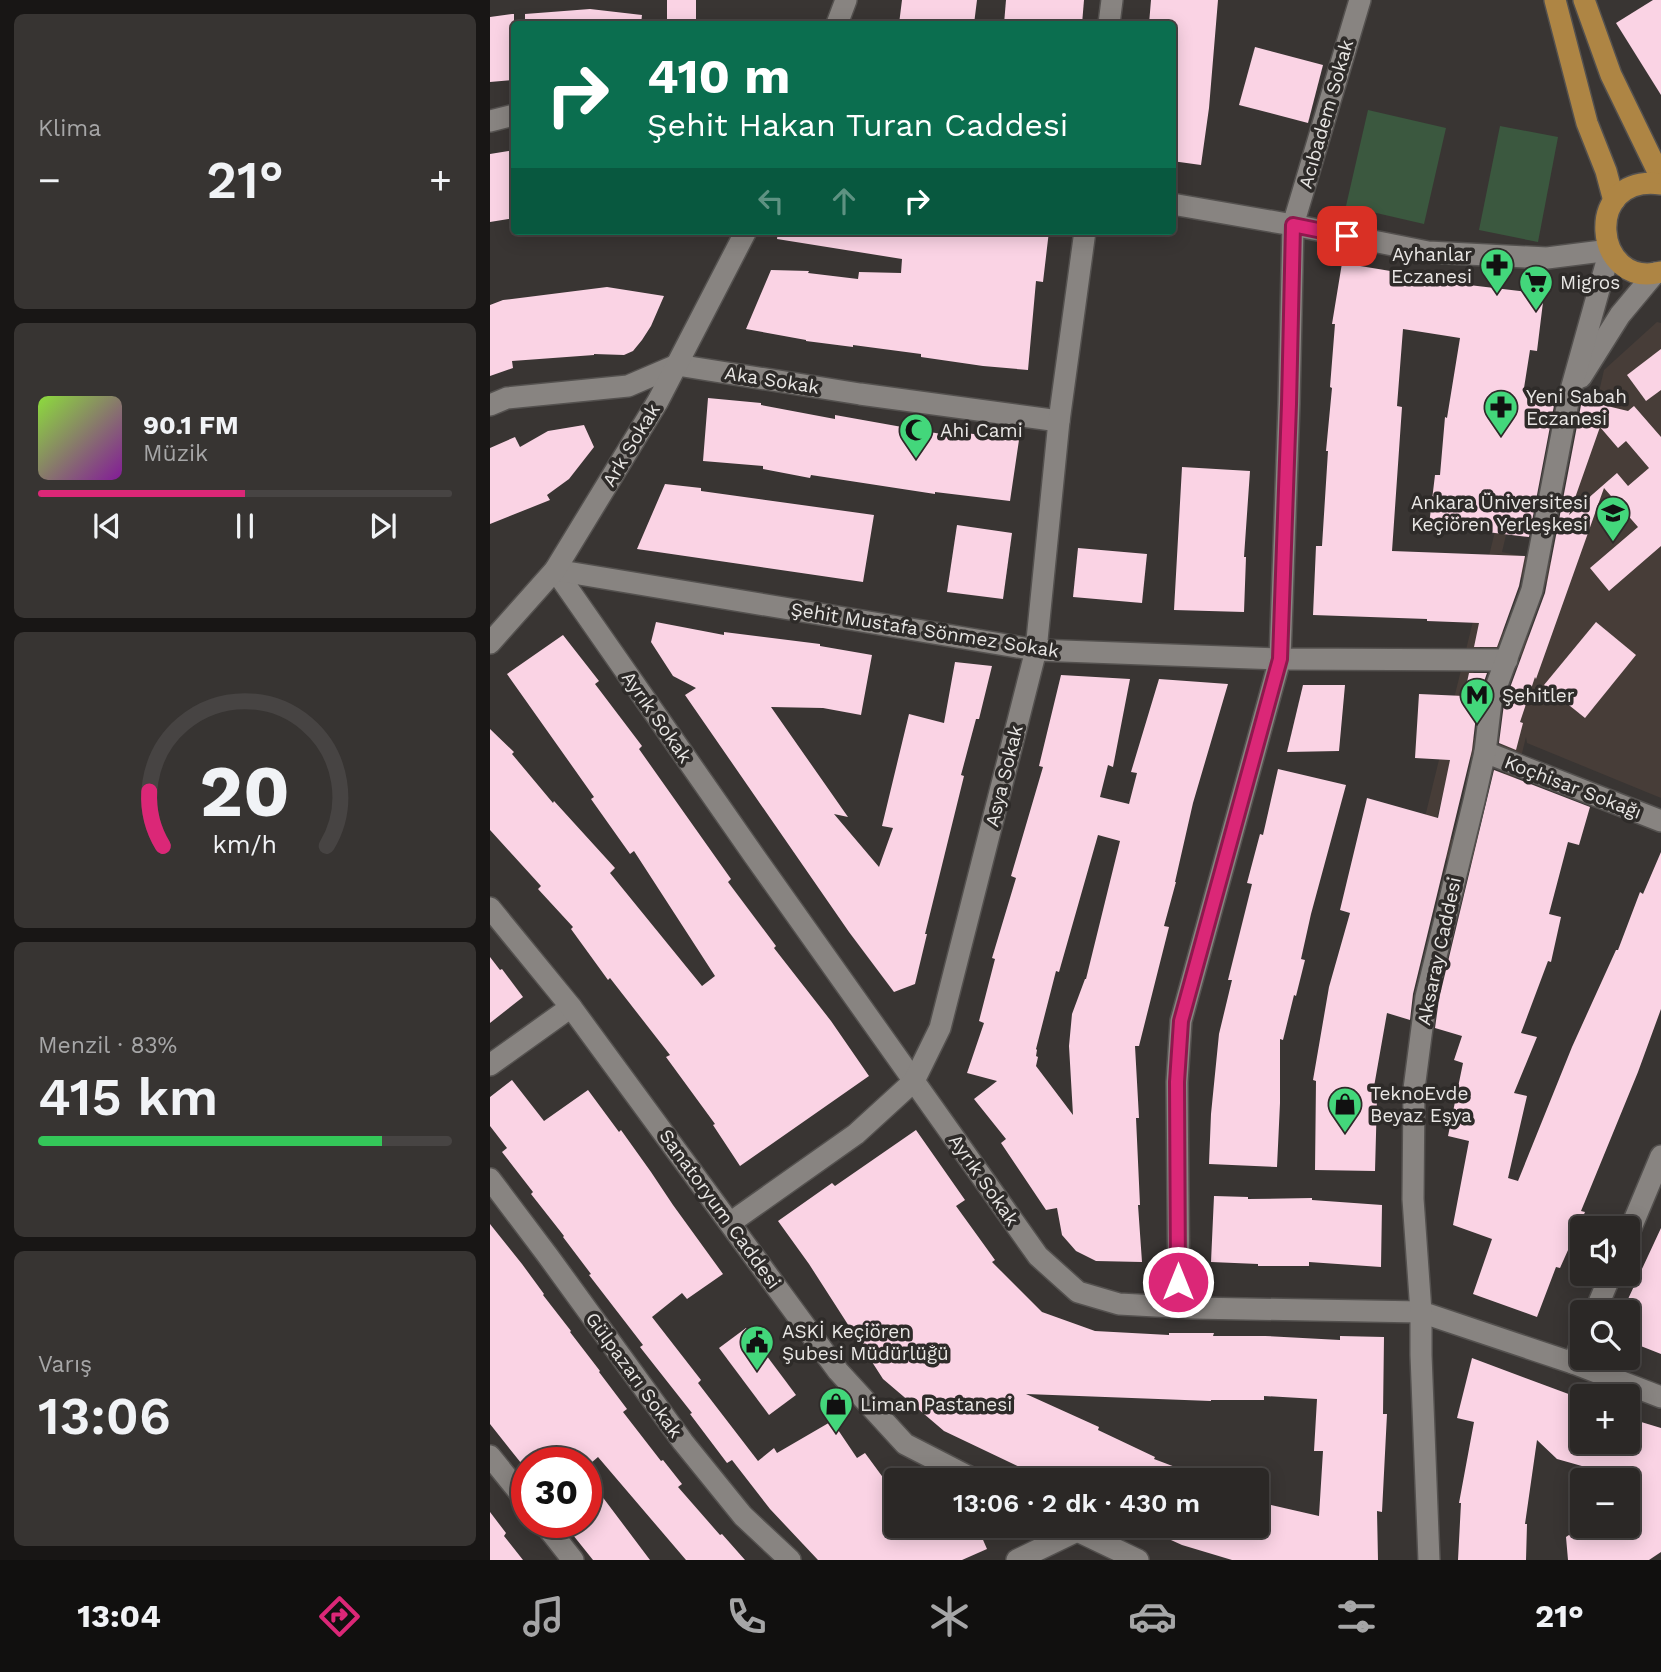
<!DOCTYPE html>
<html lang="tr">
<meta charset="utf-8">
<style>
:root{--surface:#2b2826;--page:#373432;--text:#f1f3f6;--muted:#a6a6a7;--line:#474443;--accent:#db2777}
body{margin:0;font-family:"Work Sans",sans-serif;background:var(--page);color:var(--text);height:100vh;display:flex;flex-direction:column;font-size:26px;white-space:nowrap}
*{box-sizing:border-box;margin:0}
p{font-size:23px;color:var(--muted)}
.icon{flex:none;width:38px;height:38px;fill:none;stroke:currentColor;stroke-width:2;stroke-linecap:round;stroke-linejoin:round}
.map{position:relative;flex:1;overflow:hidden}
.side{display:flex;flex-direction:column;gap:14px;padding:14px;background:#181615;width:490px}
.side>*{flex:none}
.banner{position:absolute;left:21px;top:21px;width:665px;height:214px;border-radius:7px;box-shadow:0 4px 18px #0003,0 0 0 2px var(--line);background:#0b6e4f;color:#fff;overflow:hidden}
.buttons{position:absolute;left:1080px;top:1216px;display:grid;gap:14px}
.buttons a{display:grid;place-items:center;width:70px;height:70px;border-radius:7px;background:var(--surface);box-shadow:0 4px 18px #0003,0 0 0 2px var(--line);font-size:35px}
.speed{position:absolute;left:21px;top:1447px;display:flex;gap:14px;font-size:35px;font-weight:700;text-align:center}
.speed>*{display:grid;place-content:center;width:91px;height:91px;border-radius:50%;background:var(--surface);box-shadow:0 4px 18px #0003,0 0 0 2px var(--line);line-height:1}
.speed .limit{border:10px solid #d22;background:#fff;color:#111}
.pin{position:absolute;display:grid;place-items:center;width:60px;height:60px;color:#fff;margin:-30px;border-radius:14px;box-shadow:0 4px 10px #0006}
.me{position:absolute;width:77px;margin:-38px;rotate:0deg;stroke-linejoin:round;filter:drop-shadow(0 0 5px #0008)}
.turn{display:flex;align-items:center;gap:24px;height:147px;padding:0 21px;font-size:32px}
.turn .icon{width:91px;height:91px;stroke-width:2.5}
.turn b{display:block;font-size:49px;line-height:60px}
.lanes{display:flex;align-items:center;height:66px;padding:0 21px;background:#0003;justify-content:center;gap:35px;direction:ltr}
.lanes .off{opacity:.35}
.big{font-size:52px;font-weight:600;line-height:1.1}
.side .tile{flex:1;display:flex;flex-direction:column;justify-content:center;gap:10px;min-width:0;padding:0 24px;border-radius:10px;background:var(--page)}
.side .dial{align-items:center;gap:0}
.dial svg{height:182px;overflow:visible;fill:none;stroke:var(--line);stroke-width:7;stroke-linecap:round;text-anchor:middle}
.dial text{fill:var(--text);stroke:none}
.song{display:flex;align-items:center;gap:21px}
.cover{width:84px;height:84px;border-radius:10px;background:linear-gradient(135deg,hsl(90 70% 55%),hsl(290 70% 35%))}
.played{height:7px;border-radius:4px;background:linear-gradient(90deg,var(--accent) 50%,var(--line) 50%)}
.keys{display:flex;justify-content:space-around;direction:ltr}
.heat{display:flex;justify-content:space-between;align-items:center;font-size:38px;direction:ltr}
.charge{height:10px;border-radius:5px;background:linear-gradient(90deg,#34c759 83%,var(--line) 0)}
.trip{position:absolute;left:394px;top:1468px;width:385px;height:70px;border-radius:7px;background:var(--surface);box-shadow:0 4px 18px #0003,0 0 0 2px var(--line);font-weight:600;line-height:70px;text-align:center}
.tab-bar{display:flex;height:112px;justify-content:space-around;align-items:center;background:#11100f;color:var(--muted)}
.tab-bar .icon{width:49px;height:49px}
.tab-bar .current{color:var(--accent)}
.tab-bar b{font-size:32px;color:var(--text)}
main{display:flex;flex:1;min-height:0}
.map>svg:first-child{display:block}
</style>
<main>
<section class="side">
<div class="tile"><p>Klima</p>
<div class="heat"><a>−</a><b class="big">21°</b><a>+</a></div>
</div>
<div class="tile">
<div class="song"><i class="cover"></i><div><b>90.1 FM</b><p>Müzik</p></div></div>
<div class="played"></div>
<div class="keys"><svg class="icon" aria-label="previous" viewBox="0 0 24 24"><path d="M18 5L8 12l10 7zM5 5v14"/></svg><svg class="icon" aria-label="pause" viewBox="0 0 24 24"><path d="M8 5v14M16 5v14"/></svg><svg class="icon" aria-label="next" viewBox="0 0 24 24"><path d="M6 5l10 7-10 7zM19 5v14"/></svg></div>
</div>
<div class="tile dial"><svg viewBox="0 0 100 80">
<path d="M14 69A42 42 0 1 1 86 69"/>
<path d="M14 69A42 42 0 0 1 8 45" stroke="#db2777"/>
<text x="50" y="56" font-size="32" font-weight="700">20</text>
<text x="50" y="72" font-size="11">km/h</text>
</svg></div>
<div class="tile"><p>Menzil · 83%</p><b class="big">415 km</b><div class="charge"></div></div>
<div class="tile"><p>Varış</p><b class="big">13:06</b></div>
</section>
<div class="map">
<svg width="1171" height="1560" viewBox="0 0 1171 1560">
<rect width="100%" height="100%" fill="#393533"/>
<!-- built -->
<path fill="#473d38" fill-rule="evenodd" d="M1167 322 1171 323V798L1037 743 1036 737 999 888 993 867 938 854 922 870 1009 515 1020 518 1012 552 1066 563 1077 531 1114 370ZM1007 571 1061 585 1049 639 994 627ZM990 647 1044 660 1022 747 968 734ZM963 753 1017 765 998 847 988 843 990 829 971 828 969 841 943 834Z"/>
<!-- green -->
<g fill="#3b583f">
<polygon points="878,110 956,128 934,224 856,206"/>
<polygon points="1010,126 1068,137 1048,242 989,230"/>
</g>
<!-- building -->
<g fill="#fad3e4" fill-rule="evenodd">
<rect x="177" y="0" width="29" height="24"/>
<polygon points="412,0 487,0 484,24 409,24"/>
<polygon points="516,0 594,0 592,24 514,24"/>
<polygon points="661,0 728,0 719,108 711,165 682,161 682,24 659,24"/>
<polygon points="1163,0 1171,0 1171,95 1126,23"/>
<polygon points="100,9 152,15 151,24 35,24 35,14"/>
<polygon points="22,14 24,14 24,80 0,82 0,17"/>
<polygon points="765,47 833,65 818,123 749,105"/>
<polygon points="24,150 24,218 0,222 0,154"/>
<polygon points="288,231 559,231 553,282 546,281 538,370 493,366 431,357 431,354 363,345 363,347 316,341 316,340 256,329 281,270 319,271 318,273 368,279 369,272 411,273 412,259 287,239"/>
<polygon points="852,263 979,284 979,285 1054,294 1047,351 1040,350 1034,388 1066,395 1039,537 939,525 945,475 950,475 955,417 957,418 970,338 913,329 907,406 912,407 902,551 1035,556 1029,586 1007,647 984,647 989,623 937,621 937,619 823,615 826,546 832,546 838,451 836,451 842,388 840,387 845,324 842,324"/>
<polygon points="117,287 174,296 161,326 152,340 143,351 134,355 104,354 104,355 22,361 23,368 0,376 0,305 13,300"/>
<polygon points="1171,349 1171,390 1156,401 1137,375"/>
<polygon points="218,398 271,403 271,405 345,419 345,415 468,437 468,432 529,440 520,501 445,492 445,494 321,475 320,478 273,469 273,466 213,461"/>
<path d="M1092 400 1138 411 1144 406 1171 437V546L1119 591 1100 568 1148 527 1114 488 1046 679 1045 677 1030 722 1033 723 1026 750 1009 743 1014 704 1055 593ZM1110 427 1128 448 1136 441 1159 468 1138 486 1127 473 1079 515Z"/>
<polygon points="94,425 104,447 79,479 57,495 60,500 0,524 0,448 25,437 30,447 58,431"/>
<polygon points="692,467 760,471 754,557 756,557 754,612 684,610"/>
<polygon points="175,484 211,488 211,491 384,515 373,582 147,549"/>
<polygon points="467,525 522,533 513,599 457,592"/>
<polygon points="588,548 657,554 652,603 583,597"/>
<polygon points="166,622 234,635 234,632 330,644 330,646 382,655 371,715 333,708 281,707 358,817 344,814 389,867 403,828 392,826 419,714 454,723 465,662 502,666 489,719 486,719 471,775 474,776 435,934 437,934 425,984 404,992 359,932 195,695 206,688 183,676 161,642"/>
<polygon points="1106,622 1146,655 1095,718 1054,685"/>
<polygon points="73,635 109,681 105,684 152,746 149,749 241,879 238,882 286,946 284,948 341,1021 379,1076 250,1166 223,1125 225,1124 176,1057 180,1055 120,978 118,980 81,929 83,927 48,889 51,886 0,830 0,729 24,752 22,754 63,803 64,801 125,868 120,873 212,986 225,976 144,851 140,854 101,799 104,797 17,674"/>
<polygon points="979,673 997,673 988,699 982,750 923,994 920,1020 897,1013 882,1098 887,1098 885,1171 825,1170 826,1081 823,1080 839,987 860,913 850,910 877,798 948,818 960,760 925,758 929,694 974,696"/>
<path d="M571 675 640 679 623 767 618 765 610 797 639 804 647 773 641 772 669 679 738 684 703 803 685 882H686L674 926 679 927 649 1046H645L649 1118H646L650 1205H648L652 1262 606 1261 586 1251 572 1235 567 1208 556 1210 511 1143 516 1139 484 1099 507 1081 477 1073 494 1023 489 1021 505 959 502 958 526 878 521 876 553 767 549 766ZM608 835 630 841 596 979H595L582 1014 579 1046 583 1115 546 1066 548 1057 546 1056 547 1050 546 1049 566 971 569 972Z"/>
<polygon points="813,685 855,685 849,751 797,752"/>
<polygon points="788,769 856,785 821,914 811,959 815,960 806,996 804,995 793,1040 790,1039 790,1103 787,1167 719,1164 721,1114 729,1034 742,980 738,980 762,884 757,883 770,834 773,835"/>
<polygon points="1004,770 1100,807 1089,845 1078,842 1059,914 1071,917 1061,962 1058,961 1031,1033 1047,1037 1024,1093 1037,1096 1018,1178 1028,1181 1082,1047 1126,950 1128,950 1150,892 1153,894 1171,852 1171,1009 1148,1072 1091,1211 1095,1212 1070,1268 1066,1267 1047,1317 983,1294 1002,1239 963,1225 979,1141 958,1136 973,1063 964,1060 972,1036 945,1028 949,999"/>
<polygon points="0,957 10,970 12,969 33,997 0,1023"/>
<polygon points="22,1080 54,1121 98,1090 129,1132 131,1130 161,1172 183,1205 233,1274 197,1299 192,1293 162,1317 211,1380 208,1383 268,1461 284,1448 287,1453 342,1421 367,1458 375,1453 400,1487 406,1484 406,1526 487,1526 497,1549 472,1560 328,1560 280,1509 242,1460 237,1463 200,1414 202,1413 150,1347 153,1345 99,1275 101,1274 73,1237 74,1236 41,1194 43,1192 12,1152 17,1148 0,1126 0,1097"/>
<polygon points="426,1130 475,1200 466,1206 505,1260 502,1262 552,1312 605,1331 679,1335 679,1333 724,1333 723,1336 775,1336 850,1340 850,1336 894,1337 893,1414 897,1414 892,1512 887,1511 888,1560 742,1560 692,1545 650,1526 767,1526 773,1503 829,1516 833,1451 824,1451 827,1399 774,1396 774,1400 721,1400 721,1401 536,1394 609,1427 608,1430 665,1457 664,1459 717,1479 557,1480 454,1431 393,1379 319,1264 288,1221 342,1183 345,1186"/>
<polygon points="724,1196 758,1197 758,1199 822,1198 822,1200 892,1205 891,1267 819,1262 819,1266 768,1266 768,1264 721,1262"/>
<polygon points="0,1224 32,1264 54,1294 53,1295 81,1331 80,1332 110,1371 109,1372 137,1409 133,1412 171,1461 173,1460 192,1484 188,1487 230,1535 232,1534 255,1560 196,1560 108,1457 101,1463 31,1463 0,1424"/>
<polygon points="1171,1228 1171,1354 1138,1341 1138,1312 1132,1312"/>
<polygon points="256,1328 306,1395 279,1415 229,1348"/>
<polygon points="982,1358 1092,1399 1092,1442 1138,1442 1138,1418 1171,1428 1171,1552 1159,1560 1078,1560 1076,1537 1092,1526 1138,1526 1138,1477 1124,1479 1105,1474 1106,1470 1067,1459 1047,1440 1035,1524 1037,1524 1036,1560 968,1560 971,1503 969,1503 984,1422 967,1418"/>
<polygon points="96,1475 160,1560 103,1560 83,1535 96,1525"/>
<polygon points="0,1512 16,1533 14,1536 33,1560 0,1560"/>
</g>
<g fill="none" stroke-linecap="round" stroke-linejoin="round">
<!-- minor casing -->
<g stroke="#54514f" stroke-width="24">
<g id="minor">
<polyline points="347,24 356,0"/>
<polyline points="619,24 622,0"/>
<polyline points="0,405 17,398 138,386 187,365 370,394 569,421"/>
<polyline points="65,570 265,857 548,1256 588,1292 629,1304 703,1308 931,1312 1083,1363 1171,1397"/>
<polyline points="65,570 546,650 790,659 1017,660"/>
<polyline points="0,643 65,570 168,401 256,231"/>
<polyline points="995,752 1171,821"/>
<polyline points="0,1065 81,1007"/>
<polyline points="0,1179 58,1256 193,1442 253,1516 300,1560"/>
<polyline points="240,1223 366,1134 424,1081 450,1028 546,650 569,421 595,231"/>
<polyline points="1138,1235 1171,1156"/>
<polyline points="689,1307 687,1082 691,1021 790,659 799,404 803,225 870,0"/>
<polyline points="1105,1312 1121,1274"/>
<polyline points="1083,1363 1092,1342"/>
<polyline points="0,1456 37,1502"/>
<polyline points="53,1522 83,1560"/>
<polyline points="527,1560 587,1531"/>
</g>
</g>
<!-- tertiary casing -->
<g stroke="#54514f" stroke-width="24">
<g id="tertiary">
<polyline points="1091,377 1130,315 1165,273"/>
<polyline points="939,1560 931,1355 931,1312 923,1199 924,1089 936,997 984,801 995,752 1001,701 1042,590 1079,397 1120,250"/>
</g>
</g>
<!-- secondary casing -->
<g stroke="#54514f" stroke-width="24">
<g id="secondary">
<polyline points="0,121 24,115"/>
<polyline points="682,204 803,225 938,252 1057,258 1120,250"/>
<polyline points="0,908 81,1007 348,1371 415,1444 485,1480"/>
<polyline points="577,1526 648,1560"/>
</g>
</g>
<!-- primary casing -->
<g stroke="#54514f" stroke-width="24">
<g id="primary">
<polyline points="1065,0 1097,123 1116,171 1124,201"/>
<polyline points="1094,0 1121,75 1171,178"/>
<path d="M1171 184C1092 173 1103 290 1171 272"/>
</g>
</g>
<!-- minor -->
<use href="#minor" stroke="#888481" stroke-width="21"/>
<!-- tertiary -->
<use href="#tertiary" stroke="#888481" stroke-width="21"/>
<!-- secondary -->
<use href="#secondary" stroke="#888481" stroke-width="21"/>
<!-- primary -->
<use href="#primary" stroke="#ae8544" stroke-width="21"/>
</g>
<g fill="none" stroke-linecap="round" stroke-linejoin="round">
<!-- route casing -->
<g stroke="#8e194d" stroke-width="18">
<polyline id="route" points="688,1282 687,1082 691,1021 790,659 799,404 803,225 857,236"/>
</g>
<!-- route -->
<use href="#route" stroke="#db2777" stroke-width="12"/>
</g>
<!-- icons -->
<defs>
<g id="pharmacy-pin" transform="scale(1.75)"><path d="M0 17L-7.5 6A9.5 9.5 0 1 1 7.5 6Z" fill="#43d77b" stroke="#2e2b29"/><path d="M-2-6h4v4h4v4h-4v4h-4v-4h-4v-4h4Z" fill="#111"/></g>
<g id="supermarket-pin" transform="scale(1.75)"><path d="M0 17L-7.5 6A9.5 9.5 0 1 1 7.5 6Z" fill="#43d77b" stroke="#2e2b29"/><path d="M-6-5.5h2.5l.6 2H6L4.5 2H-2.5L-4.4-4H-6ZM-1.5 3.2a1.3 1.3 0 1 0 .1 0ZM3 3.2a1.3 1.3 0 1 0 .1 0Z" fill="#111"/></g>
<g id="mosque-pin" transform="scale(1.75)"><path d="M0 17L-7.5 6A9.5 9.5 0 1 1 7.5 6Z" fill="#43d77b" stroke="#2e2b29"/><path d="M3.5-4.9A6 6 0 1 0 3.5 4.9A5 5 0 1 1 3.5-4.9Z" fill="#111"/></g>
<g id="university-pin" transform="scale(1.75)"><path d="M0 17L-7.5 6A9.5 9.5 0 1 1 7.5 6Z" fill="#43d77b" stroke="#2e2b29"/><path d="M0-5L7-2L0 1L-7-2ZM-4 1L0 2.5L4 1V4Q0 6-4 4Z" fill="#111"/></g>
<g id="metro-pin" transform="scale(1.75)"><path d="M0 17L-7.5 6A9.5 9.5 0 1 1 7.5 6Z" fill="#43d77b" stroke="#2e2b29"/><path d="M-5.5 5V-5H-3L0 0L3-5H5.5V5H3V-.5L0 4L-3-.5V5Z" fill="#111"/></g>
<g id="shop-pin" transform="scale(1.75)"><path d="M0 17L-7.5 6A9.5 9.5 0 1 1 7.5 6Z" fill="#43d77b" stroke="#2e2b29"/><path d="M-5-2.5h2.3a2.7 3.5 0 0 1 5.4 0H5L5.5 6h-11ZM-1.5-2.5h3a1.5 2.3 0 0 0-3 0Z" fill="#111"/></g>
<g id="civic-pin" transform="scale(1.75)"><path d="M0 17L-7.5 6A9.5 9.5 0 1 1 7.5 6Z" fill="#43d77b" stroke="#2e2b29"/><path d="M-.6-6.5H3V-4.5H.6V-3L4-1V1h2V6H-6V1h2V-1L-.6-3ZM-1.2 2.5V6h2.4V2.5Z" fill="#111"/></g>
</defs>
<g fill-rule="evenodd">
<use href="#pharmacy-pin" x="1007" y="265"/>
<use href="#supermarket-pin" x="1046" y="282"/>
<use href="#pharmacy-pin" x="1011" y="407"/>
<use href="#mosque-pin" x="426" y="430"/>
<use href="#university-pin" x="1123" y="513"/>
<use href="#metro-pin" x="987" y="695"/>
<use href="#shop-pin" x="855" y="1104"/>
<use href="#civic-pin" x="267" y="1342"/>
<use href="#shop-pin" x="346" y="1404"/>
</g>
<g text-anchor="middle" dominant-baseline="central" stroke-width="7" stroke-linejoin="round" paint-order="stroke">
<!-- street labels -->
<g font-size="19" fill="#e9e7e5" stroke="#2e2b29">
<text transform="translate(836 114) rotate(-74)">Acıbadem Sokak</text>
<text transform="translate(282 380) rotate(9)">Aka Sokak</text>
<text transform="translate(141 445) rotate(-59)">Ark Sokak</text>
<text transform="translate(435 630) rotate(9)">Şehit Mustafa Sönmez Sokak</text>
<text transform="translate(167 717) rotate(55)">Ayrık Sokak</text>
<text transform="translate(514 776) rotate(-76)">Asya Sokak</text>
<text transform="translate(1083 787) rotate(21)">Koçhisar Sokağı</text>
<text transform="translate(949 951) rotate(-78)">Aksaray Caddesi</text>
<text transform="translate(494 1180) rotate(55)">Ayrık Sokak</text>
<text transform="translate(230 1209) rotate(54)">Sanatoryum Caddesi</text>
<text transform="translate(144 1375) rotate(54)">Gülpazarı Sokak</text>
</g>
<!-- poi labels -->
<g font-size="19" fill="#e9e7e5" stroke="#2e2b29" text-anchor="start">
<text x="982" y="254" text-anchor="end">Ayhanlar<tspan x="982" dy="22">Eczanesi</tspan></text>
<text x="1070" y="282">Migros</text>
<text x="1036" y="396">Yeni Sabah<tspan x="1036" dy="22">Eczanesi</tspan></text>
<text x="450" y="430">Ahi Cami</text>
<text x="1098" y="502" text-anchor="end">Ankara Üniversitesi<tspan x="1098" dy="22">Keçiören Yerleşkesi</tspan></text>
<text x="1012" y="695">Şehitler</text>
<text x="880" y="1093">TeknoEvde<tspan x="880" dy="22">Beyaz Eşya</tspan></text>
<text x="292" y="1331">ASKİ Keçiören<tspan x="292" dy="22">Şubesi Müdürlüğü</tspan></text>
<text x="370" y="1404">Liman Pastanesi</text>
</g>
</g>
</svg>
<div class="buttons">
<a><svg class="icon" aria-label="sound" viewBox="0 0 24 24"><path d="M4 9h4l5-4v14l-5-4H4zM17 9q2 3 0 6"/></svg></a>
<a><svg class="icon" aria-label="search" viewBox="0 0 24 24"><circle cx="10" cy="10" r="6"/><path d="M15 15l6 6"/></svg></a>
<a>+</a>
<a>−</a>
</div>
<div class="speed"><div class="limit">30</div></div>
<div class="pin" style="left:857px;top:236px;background:#d93025"><svg class="icon" aria-label="arrive" viewBox="0 0 24 24"><path d="M6 21V4h12l-3 4 3 4H6"/></svg></div>
<svg class="me" style="left:688px;top:1282px" viewBox="-20 -20 40 40"><circle r="17" fill="#db2777" stroke="#fff" stroke-width="3"/><path d="M0-11L8 9 0 5-8 9z" fill="#fff"/></svg>
<div class="trip">13:06 · 2 dk · 430 m</div>
<div class="banner">
<div class="turn"><svg class="icon" aria-label="right" viewBox="0 0 24 24"><path d="M7 20v-9h11M14 6l5 5-5 5"/></svg><div><b>410 m</b>Şehit Hakan Turan Caddesi</div></div>
<div class="lanes"><svg class="icon off" aria-label="left" viewBox="0 0 24 24"><path d="M17 20v-9H6M10 6l-5 5 5 5"/></svg><svg class="icon off" aria-label="ahead" viewBox="0 0 24 24"><path d="M12 20V5M6 11l6-6 6 6"/></svg><svg class="icon" aria-label="right" viewBox="0 0 24 24"><path d="M7 20v-9h11M14 6l5 5-5 5"/></svg></div>
</div>
</div>
</main>
<nav class="tab-bar">
<b>13:04</b>
<svg class="icon current" aria-label="directions" viewBox="0 0 24 24"><path d="M12 3l9 9-9 9-9-9zM9 14v-3h6M13 9l2 2-2 2"/></svg>
<svg class="icon" aria-label="music" viewBox="0 0 24 24"><path d="M9 18V5l10-2v13"/><circle cx="6" cy="18" r="3"/><circle cx="16" cy="16" r="3"/></svg>
<svg class="icon" aria-label="phone" viewBox="0 0 24 24"><path d="M5 4h4l2 5-3 2q2 4 5 5l2-3 5 2v4C11 20 4 13 5 4z"/></svg>
<svg class="icon" aria-label="climate" viewBox="0 0 24 24"><path d="M12 3v18M4 7l16 10M4 17L20 7"/></svg>
<svg class="icon" aria-label="car" viewBox="0 0 24 24"><path d="M5 17H2v-5l4-1 3-4h7l3 4 3 1v5h-3M9 17h6M6 11h13"/><circle cx="7" cy="17" r="2"/><circle cx="17" cy="17" r="2"/></svg>
<svg class="icon" aria-label="filters" viewBox="0 0 24 24"><path d="M4 7h16M4 17h16"/><circle cx="9" cy="7" r="2"/><circle cx="15" cy="17" r="2"/></svg>
<b>21°</b>
</nav>
